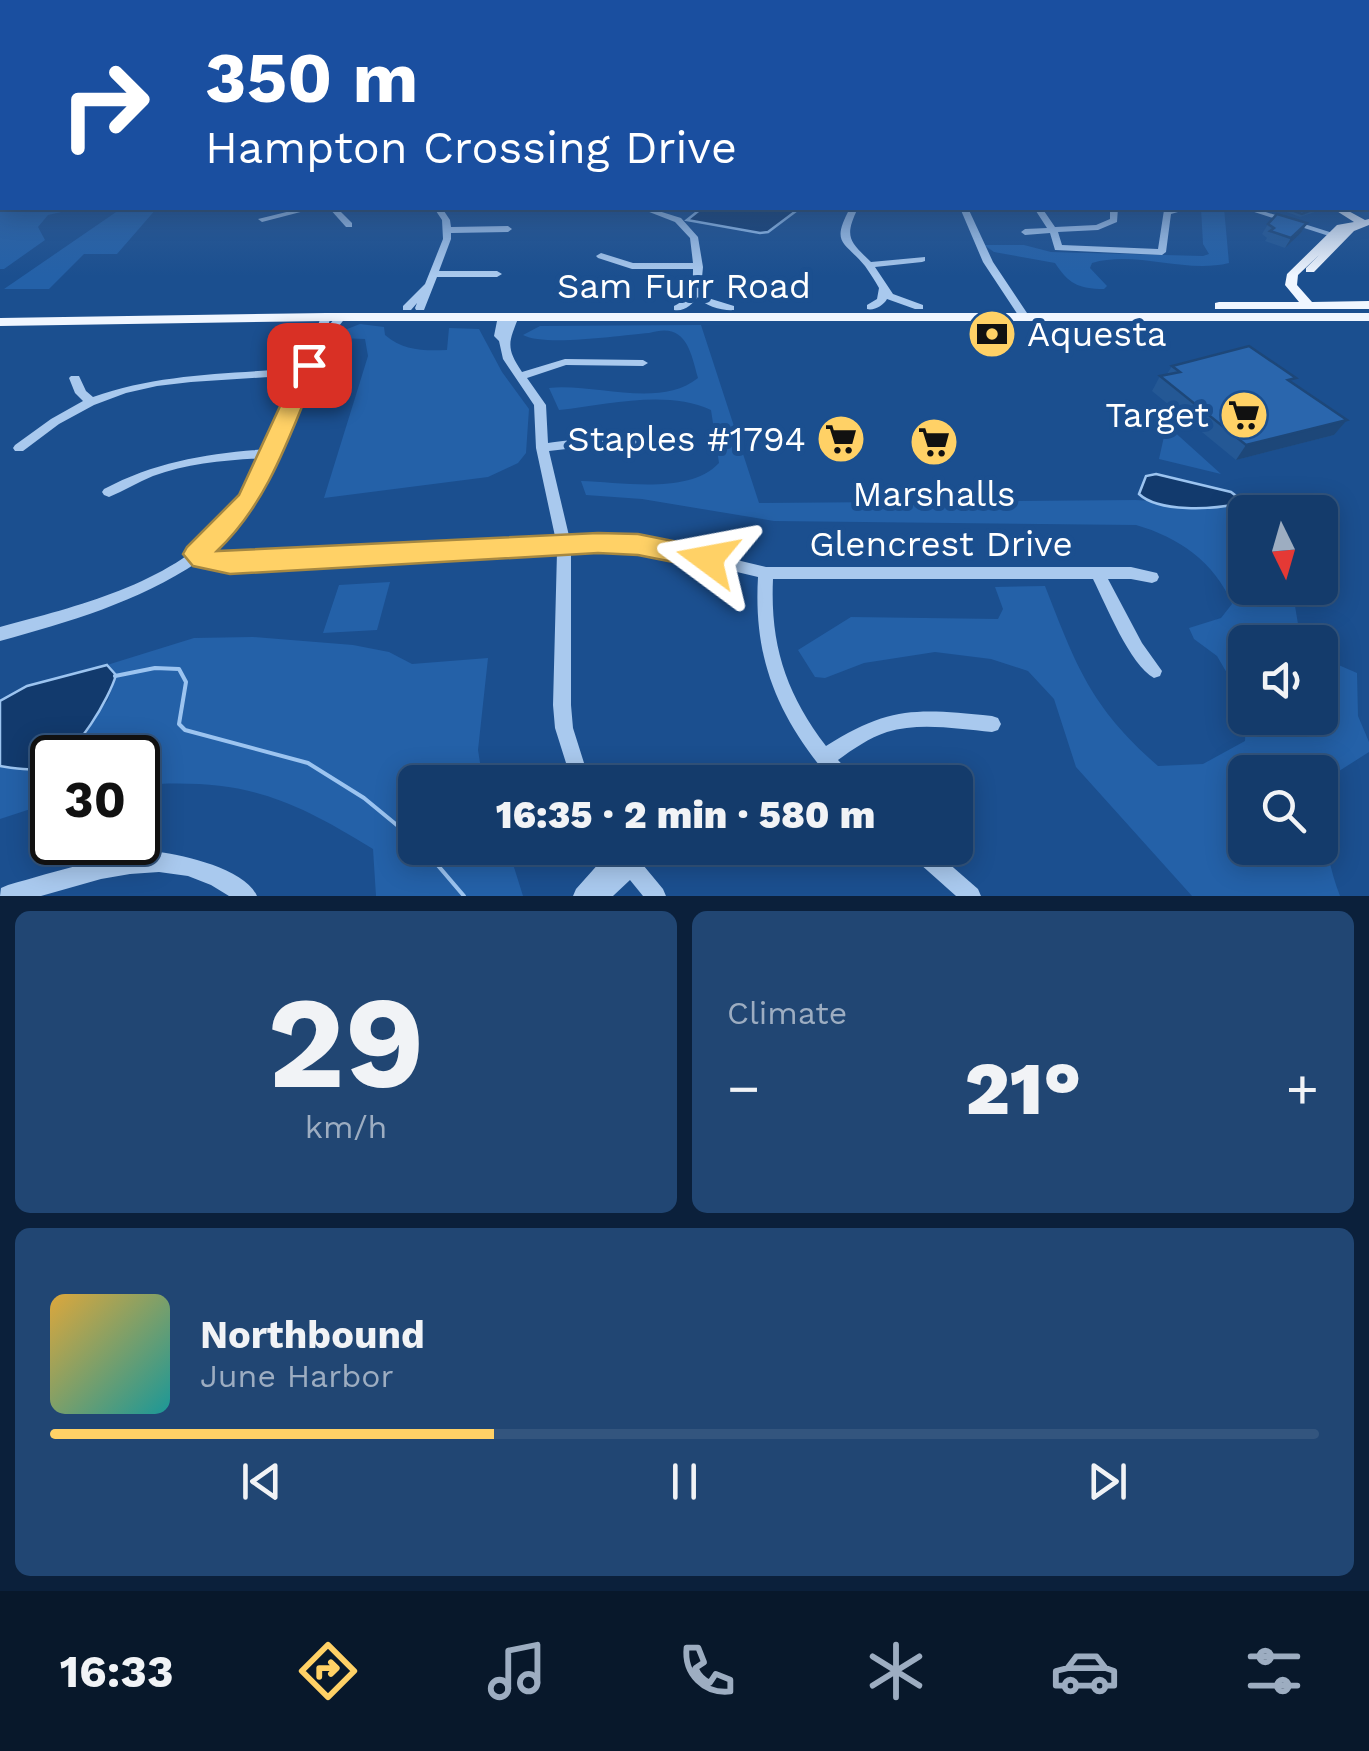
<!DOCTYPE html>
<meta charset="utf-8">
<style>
:root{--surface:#143b6b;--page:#214673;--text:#f1f3f6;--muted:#9dadc1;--line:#33557e;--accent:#ffd166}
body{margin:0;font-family:"Work Sans",sans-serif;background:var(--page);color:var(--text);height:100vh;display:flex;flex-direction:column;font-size:38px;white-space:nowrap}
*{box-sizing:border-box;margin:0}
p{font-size:32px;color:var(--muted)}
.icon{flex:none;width:55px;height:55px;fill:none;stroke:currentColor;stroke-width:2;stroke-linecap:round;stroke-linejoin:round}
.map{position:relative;height:896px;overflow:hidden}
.sheet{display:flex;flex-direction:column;gap:15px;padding:15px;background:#0b203b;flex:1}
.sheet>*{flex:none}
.hud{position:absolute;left:0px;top:0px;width:1370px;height:210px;box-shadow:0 5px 25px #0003,0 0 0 2px var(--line);background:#1a4fa0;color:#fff;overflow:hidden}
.needle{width:65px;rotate:175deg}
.buttons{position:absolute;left:1228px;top:495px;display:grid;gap:20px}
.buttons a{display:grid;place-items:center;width:110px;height:110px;border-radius:15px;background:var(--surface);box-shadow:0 5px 25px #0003,0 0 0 2px var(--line);font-size:50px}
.speed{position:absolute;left:30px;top:735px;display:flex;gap:20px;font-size:50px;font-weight:700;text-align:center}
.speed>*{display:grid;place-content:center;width:130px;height:130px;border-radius:50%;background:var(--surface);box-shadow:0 5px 25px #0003,0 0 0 2px var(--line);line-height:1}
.speed .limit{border:5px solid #111;border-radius:15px;background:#fff;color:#111}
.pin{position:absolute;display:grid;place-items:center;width:85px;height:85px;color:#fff;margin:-42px;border-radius:20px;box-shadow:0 5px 15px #0006}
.me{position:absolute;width:110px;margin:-55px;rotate:283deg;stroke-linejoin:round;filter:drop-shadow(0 0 8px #0008)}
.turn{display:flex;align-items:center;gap:35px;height:210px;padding:0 40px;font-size:45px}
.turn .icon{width:130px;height:130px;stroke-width:2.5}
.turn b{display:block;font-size:70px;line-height:85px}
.big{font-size:75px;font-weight:800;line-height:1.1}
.sheet .tile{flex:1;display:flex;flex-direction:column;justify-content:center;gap:15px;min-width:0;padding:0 35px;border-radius:15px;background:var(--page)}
.sheet .dial{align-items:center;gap:0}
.dial b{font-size:130px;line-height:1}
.song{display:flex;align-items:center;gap:30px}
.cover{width:120px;height:120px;border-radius:15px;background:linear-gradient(135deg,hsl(40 70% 55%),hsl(180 70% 35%))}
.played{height:10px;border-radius:5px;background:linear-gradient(90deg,var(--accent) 35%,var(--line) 35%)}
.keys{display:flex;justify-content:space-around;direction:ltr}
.heat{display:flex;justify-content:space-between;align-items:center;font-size:55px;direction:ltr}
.sheet .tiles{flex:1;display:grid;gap:15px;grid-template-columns:1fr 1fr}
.tile:last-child{grid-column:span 2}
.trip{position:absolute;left:398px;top:765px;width:575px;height:100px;border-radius:15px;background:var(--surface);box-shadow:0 5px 25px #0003,0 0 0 2px var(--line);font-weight:800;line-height:100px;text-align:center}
.dock{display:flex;height:160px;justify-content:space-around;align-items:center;background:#08182b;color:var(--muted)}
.dock .icon{width:70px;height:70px}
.dock .active{color:var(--accent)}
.dock b{font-size:45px;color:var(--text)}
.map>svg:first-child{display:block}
</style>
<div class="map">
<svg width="1369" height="896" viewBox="0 0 1369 896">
<rect width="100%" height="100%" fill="#1b4f8f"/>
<!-- green -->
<g fill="#2461a8" fill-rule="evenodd">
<polygon points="0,151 2,208 79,208 48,215 38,227 45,240 4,269 0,269"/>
<polygon points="122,208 157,208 117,254 84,254 49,289 4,289"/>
<path d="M1201 208H1224L1229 263C1184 274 1136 250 1092 263L1090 268 1107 286 1104 289C1078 289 1068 283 1055 263L994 252 984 245H1024L1051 252 1203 256 1209 254 1203 244Z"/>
<path d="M360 324 384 327 385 335C403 351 425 351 447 350L449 328 479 329 502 372 529 409 526 453 518 463 488 477 324 498 368 356 365 339 338 338 342 331Z"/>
<path d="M701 325 759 503 1136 500 1226 506 1247 497 1264 512H1245V588H1292L1301 642H1245V704L1217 656 1194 639 1189 628 1221 618 1232 604C1215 562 1178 537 1136 525L774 521 642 499 586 495 581 481C622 482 689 495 719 463L711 410C666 389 607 405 559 410L549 388C594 383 660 409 698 378 690 348 685 322 649 333 621 335 545 347 523 335L540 326Z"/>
<polygon points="1157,419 1160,419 1221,474 1159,459 1165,432"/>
<polygon points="390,582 377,630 323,633 339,585"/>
<path d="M1045 586C1077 668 1091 707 1158 766L1203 764 1245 741 1246 718H1320V657L1357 673 1358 716 1369 742V752L1328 778C1321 819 1325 857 1340 896H1192L1076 767 1054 699 1028 671 991 659 935 652 864 663 825 678 815 677 798 650 851 617 998 619 1003 609 995 587ZM1245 772H1320V848H1245Z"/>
<path d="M253 637 353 645 389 652 412 664 488 658 478 750 483 782H415V848H508L523 896H376L373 849C286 795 240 778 138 785V758H62L108 700 116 675 107 665 194 638Z"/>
<polygon points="52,764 52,802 0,819 0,766 19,769"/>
</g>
<!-- water -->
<g fill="#123a6d" stroke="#9cc4f0" stroke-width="2.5">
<polygon points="702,208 800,208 768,232 760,233 687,220"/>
<path d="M1156 474 1231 492 1240 499 1238 504C1213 509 1159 513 1139 494L1146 476Z"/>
<path d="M107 665 116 675C110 696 76 758 52 758V764C34 772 19 769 0 766V701L27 686Z"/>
</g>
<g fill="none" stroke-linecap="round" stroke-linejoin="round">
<!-- stream -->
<g stroke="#9cc4f0" stroke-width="4">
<polyline points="115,676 155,668 179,669 186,682 179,724 185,730 308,763 364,798 415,840"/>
<polyline points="423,848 464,896"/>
</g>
<!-- minor -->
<g fill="#a9c9ee" fill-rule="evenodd">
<polygon points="303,208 316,208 262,222 258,219"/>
<polygon points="329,208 337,208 352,223 352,227 346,227"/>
<polygon points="434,208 442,208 450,220 451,227 508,226 512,229 508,232 451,233 451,239 439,271 497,271 502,274 497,277 437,277 424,310 416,310 415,308 417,303 411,310 403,310 403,306 425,284 443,239 442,220"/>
<path d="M639 208H649L681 218 698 237 703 267 701 288 708 298 734 306V310C723 311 704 306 698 297 692 304 685 312 674 310V306C691 298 693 286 693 269H632L598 258 596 256 601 253 633 263H693L690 238 675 222Z"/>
<path d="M850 208H858C844 237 849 241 871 262L925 257V261L922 262 875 267 893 294 923 305V309H915L887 299C884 305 874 311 867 309V305L877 299 879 288C875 281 870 273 865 266 843 240 831 244 850 208Z"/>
<polygon points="960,208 968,208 993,262 1029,316 1028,318 1020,318 983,262"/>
<polygon points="1034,208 1042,208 1055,227 1096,225 1110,219 1110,208 1118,208 1117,222 1098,230 1058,232 1062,245 1158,249 1164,210 1178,208 1192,208 1171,214 1166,252 1162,255 1055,250 1050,233 1025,235 1021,232 1025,229 1047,228"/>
<polygon points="1242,208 1253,208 1336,234 1329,236"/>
<path d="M503 313 508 316 507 320 510 314 514 313 519 316C509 342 505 347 522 372L565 359 643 360 648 363 643 366 566 365 527 378 546 405 548 443C574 440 634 429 654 442L648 446 610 444 549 451 570 540 621 537 678 546 766 567H1131L1157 573 1159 577 1157 581 1152 583 1131 579H1108L1142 643 1162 671 1160 676 1154 678C1130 665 1106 605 1093 579H773C770 645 786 693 826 746 891 705 919 709 992 716L998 718 1001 724 998 730 992 732C958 729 920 722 887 732 869 738 853 749 838 760L852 775 854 782H833C779 719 753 661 758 577L678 558 621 549 571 551V705L573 728 590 782H572L555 728 553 705 557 552 230 569 212 568 198 562C138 602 69 622 0 641V627C77 606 168 585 223 524 241 504 253 481 265 458 227 460 188 463 153 476 138 482 124 491 109 497L104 495 102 492 104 489C157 461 210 453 269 449L299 375 191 382 157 386 126 393 94 405 59 424 23 451H15L13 448 15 445 51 419 83 401 75 393 69 378 71 376H79L86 391 93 397C160 373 231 374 302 368L321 317 326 314 331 317 327 328 337 315H345L346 317 318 353 289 432 254 502 232 532 209 554 214 556 230 557 556 541 536 448 534 405 503 359 499 341 494 336 498 316Z"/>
<polygon points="607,848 629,848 663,889 666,896 643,896 630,880 613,896 573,896 576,889 609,852"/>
<polygon points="907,848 931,848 978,889 981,896 956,896 910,855"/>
<path d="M159 852C187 856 245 869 257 896H229L211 885 188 876 159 872 130 874 101 879 41 896H0L1 888 8 885C58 871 107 855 159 852Z"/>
</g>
<!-- major -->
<g fill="#f0f6ff" fill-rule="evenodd">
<polygon points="1332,208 1343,208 1365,220 1369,219 1369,225 1354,231 1314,272 1306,272 1306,268 1319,255 1298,275 1297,285 1312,302 1369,301 1369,309 1215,309 1215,303 1219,302 1299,302 1285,285 1287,274 1337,225 1354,222"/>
<polygon points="326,313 1369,313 1369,321 326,321 0,326 0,318"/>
</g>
</g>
<!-- wall -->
<g fill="#245895">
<polygon points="1285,208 1315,212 1300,217 1284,211"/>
<polygon points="1307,223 1301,233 1285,248 1265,241 1267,238 1262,234 1268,224"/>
<polygon points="979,316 1009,329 1005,340 981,336 976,326"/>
<polygon points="1172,366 1292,383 1347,420 1334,435 1236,460 1152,391 1160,376 1167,374"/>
</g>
<!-- shaded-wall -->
<g fill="#1d4779">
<polygon points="1307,223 1301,233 1285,248 1291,238"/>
<polygon points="1347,420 1334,435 1236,460 1246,445"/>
</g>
<!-- building -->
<g fill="#2a66ad" stroke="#1d4779" stroke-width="2.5">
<polygon points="1286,208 1316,208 1302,214"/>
<polygon points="1277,214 1307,223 1291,238 1270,231 1274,228 1268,224"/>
<polygon points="1004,315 1009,329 985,325 979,316"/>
<polygon points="1249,346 1296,378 1288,380 1347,420 1246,445 1160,376 1180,372 1172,366"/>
</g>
<!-- sky -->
<linearGradient id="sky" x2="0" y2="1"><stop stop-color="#0f2b4f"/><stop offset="0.55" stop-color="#39639b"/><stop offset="1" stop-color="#39639b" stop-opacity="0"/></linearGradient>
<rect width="1369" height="276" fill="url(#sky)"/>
<!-- route -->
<path fill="#ffd166" stroke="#a68842" stroke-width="2.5" d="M309 359 319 365C291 431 270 501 217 551L598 533 638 534 708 548 717 551 721 559 717 566 708 569 638 555 598 553 230 574 193 566 183 554 187 547 239 495 299 365Z"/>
<!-- icons -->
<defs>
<g id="bank-disc" transform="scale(2.5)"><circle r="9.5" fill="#ffd166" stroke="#1b4f8f"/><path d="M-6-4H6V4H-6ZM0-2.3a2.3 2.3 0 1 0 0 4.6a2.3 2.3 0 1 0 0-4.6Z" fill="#111"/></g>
<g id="supermarket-disc" transform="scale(2.5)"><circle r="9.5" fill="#ffd166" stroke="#1b4f8f"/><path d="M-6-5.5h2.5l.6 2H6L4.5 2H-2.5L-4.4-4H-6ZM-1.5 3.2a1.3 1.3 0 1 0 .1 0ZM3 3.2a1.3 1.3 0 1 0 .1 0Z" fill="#111"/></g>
</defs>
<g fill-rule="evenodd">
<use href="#bank-disc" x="992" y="334"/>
<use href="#supermarket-disc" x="1244" y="415"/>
<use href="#supermarket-disc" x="841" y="439"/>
<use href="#supermarket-disc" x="934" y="442"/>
</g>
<g text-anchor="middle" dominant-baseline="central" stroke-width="10" stroke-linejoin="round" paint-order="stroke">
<!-- street labels -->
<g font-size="35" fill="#fff" stroke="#1b4f8f">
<text x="684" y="286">Sam Furr Road</text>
<text x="941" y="544">Glencrest Drive</text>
</g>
<!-- poi labels -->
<g font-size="35" fill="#fff" stroke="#1b4f8f" text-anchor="end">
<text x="1027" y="334" text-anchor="start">Aquesta</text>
<text x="1209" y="415">Target</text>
<text x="806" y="439">Staples #1794</text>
<text x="934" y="494" text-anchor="middle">Marshalls</text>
</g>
</g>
</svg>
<div class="buttons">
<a><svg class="needle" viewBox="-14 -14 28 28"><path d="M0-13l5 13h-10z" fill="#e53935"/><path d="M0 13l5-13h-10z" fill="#9dadc1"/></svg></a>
<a><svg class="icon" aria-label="sound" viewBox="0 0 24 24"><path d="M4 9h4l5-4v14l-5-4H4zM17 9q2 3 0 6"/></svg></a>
<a><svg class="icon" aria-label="search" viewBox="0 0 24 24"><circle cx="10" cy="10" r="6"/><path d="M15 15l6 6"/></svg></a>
</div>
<div class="speed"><div class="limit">30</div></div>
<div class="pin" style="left:309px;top:365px;background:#d93025"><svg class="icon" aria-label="arrive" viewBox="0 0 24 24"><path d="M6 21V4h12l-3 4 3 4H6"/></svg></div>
<svg class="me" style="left:708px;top:559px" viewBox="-20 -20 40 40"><path d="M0-17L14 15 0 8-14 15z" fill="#ffd166" stroke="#fff" stroke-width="4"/></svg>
<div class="trip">16:35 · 2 min · 580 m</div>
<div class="hud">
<div class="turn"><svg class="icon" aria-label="right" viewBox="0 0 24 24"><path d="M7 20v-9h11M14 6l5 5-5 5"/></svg><div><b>350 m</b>Hampton Crossing Drive</div></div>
</div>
</div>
<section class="sheet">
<div class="tiles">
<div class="tile dial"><b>29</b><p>km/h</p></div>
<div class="tile"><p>Climate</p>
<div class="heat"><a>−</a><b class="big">21°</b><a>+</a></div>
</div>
<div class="tile">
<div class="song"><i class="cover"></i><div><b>Northbound</b><p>June Harbor</p></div></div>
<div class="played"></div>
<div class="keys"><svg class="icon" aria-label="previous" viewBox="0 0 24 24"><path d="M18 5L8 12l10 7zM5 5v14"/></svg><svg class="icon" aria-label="pause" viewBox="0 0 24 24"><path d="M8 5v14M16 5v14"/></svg><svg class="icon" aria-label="next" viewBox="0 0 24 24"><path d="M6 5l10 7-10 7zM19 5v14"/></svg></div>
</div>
</div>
</section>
<nav class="dock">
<b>16:33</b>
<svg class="icon active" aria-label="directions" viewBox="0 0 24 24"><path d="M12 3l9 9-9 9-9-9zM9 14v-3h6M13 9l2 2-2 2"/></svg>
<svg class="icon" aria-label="music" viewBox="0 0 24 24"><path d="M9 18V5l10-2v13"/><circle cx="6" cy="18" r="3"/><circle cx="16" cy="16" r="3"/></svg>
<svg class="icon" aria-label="phone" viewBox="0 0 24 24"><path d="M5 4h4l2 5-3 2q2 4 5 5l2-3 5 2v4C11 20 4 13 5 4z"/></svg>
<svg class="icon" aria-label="climate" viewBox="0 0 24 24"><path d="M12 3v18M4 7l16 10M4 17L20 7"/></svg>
<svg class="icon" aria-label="car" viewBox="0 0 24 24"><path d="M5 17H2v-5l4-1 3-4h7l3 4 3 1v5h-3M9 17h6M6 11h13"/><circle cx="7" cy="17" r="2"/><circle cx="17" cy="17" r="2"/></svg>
<svg class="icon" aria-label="filters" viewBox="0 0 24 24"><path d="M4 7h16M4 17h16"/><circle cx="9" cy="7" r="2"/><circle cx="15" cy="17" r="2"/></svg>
</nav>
